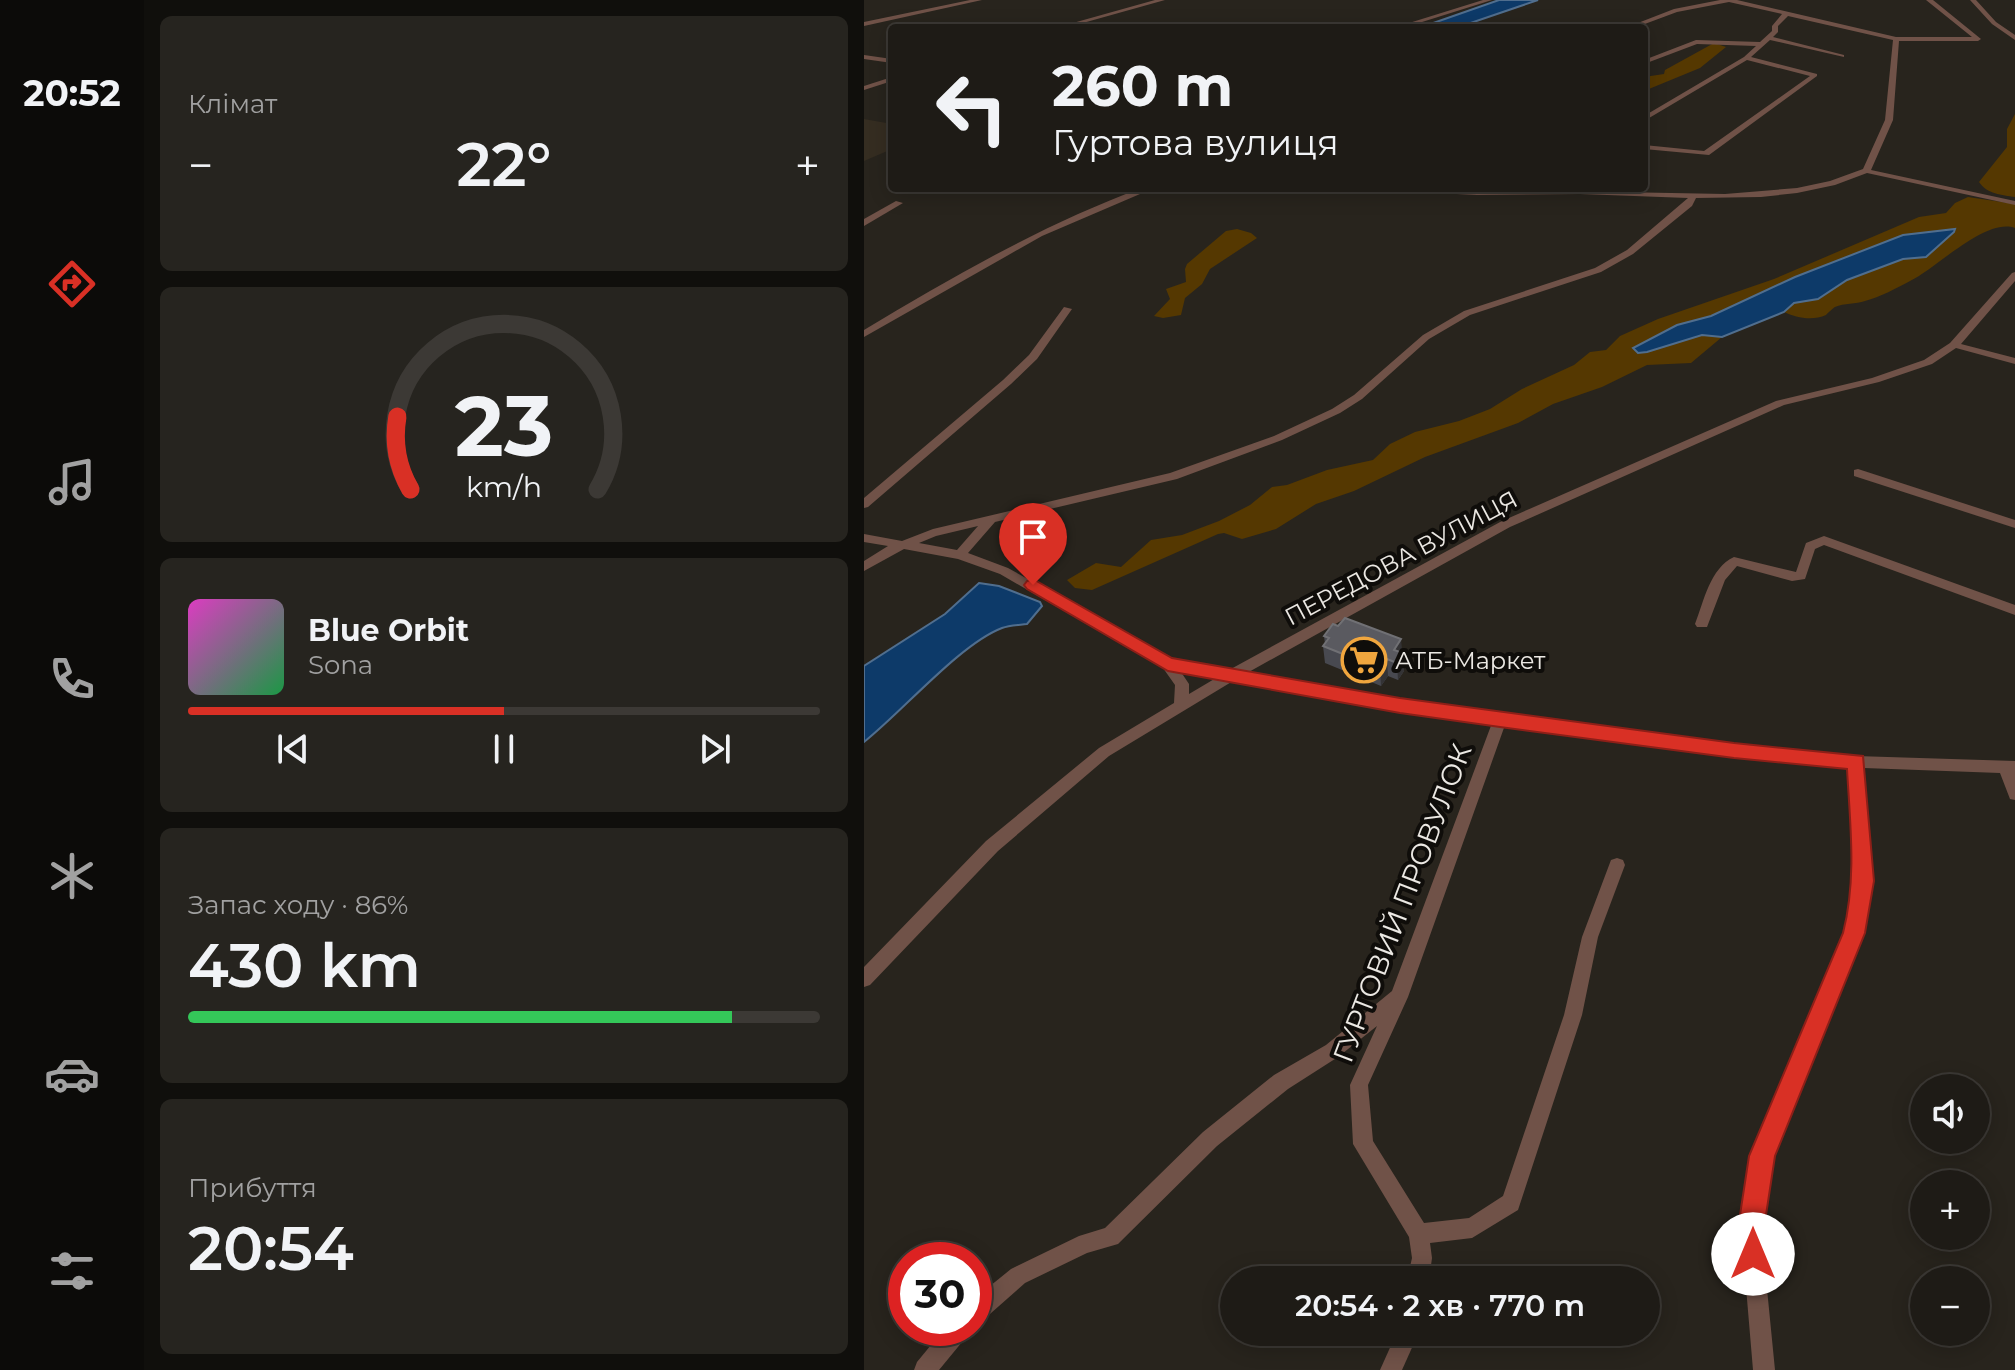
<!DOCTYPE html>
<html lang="uk">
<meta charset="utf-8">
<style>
:root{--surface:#1e1b16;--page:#26241f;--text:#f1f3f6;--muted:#a1a1a1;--line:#3c3935;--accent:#d93025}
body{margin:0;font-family:Montserrat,sans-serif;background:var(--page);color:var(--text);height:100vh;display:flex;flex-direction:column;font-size:30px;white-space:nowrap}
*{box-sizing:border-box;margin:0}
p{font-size:26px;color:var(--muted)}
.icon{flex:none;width:44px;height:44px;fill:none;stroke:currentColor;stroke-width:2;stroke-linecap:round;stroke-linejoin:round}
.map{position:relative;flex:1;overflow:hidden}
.sheet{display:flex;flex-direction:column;gap:16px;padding:16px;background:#100f0c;width:720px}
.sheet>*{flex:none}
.top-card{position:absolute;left:24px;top:24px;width:760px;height:168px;border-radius:8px;box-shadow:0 4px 20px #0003,0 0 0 2px var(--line);background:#1e1b16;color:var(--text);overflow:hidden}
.tools{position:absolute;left:1046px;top:1074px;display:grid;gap:16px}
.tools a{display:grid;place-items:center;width:80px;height:80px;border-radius:50%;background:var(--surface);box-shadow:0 4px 20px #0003,0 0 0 2px var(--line);font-size:40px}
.speed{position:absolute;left:24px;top:1242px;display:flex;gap:16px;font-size:40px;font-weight:700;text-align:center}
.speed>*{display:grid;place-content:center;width:104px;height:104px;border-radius:50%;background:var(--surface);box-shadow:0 4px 20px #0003,0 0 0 2px var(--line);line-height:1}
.speed .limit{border:12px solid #d22;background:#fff;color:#111}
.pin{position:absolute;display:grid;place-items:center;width:68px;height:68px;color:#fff;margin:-82px -34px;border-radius:50% 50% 50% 0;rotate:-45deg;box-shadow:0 0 8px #0007}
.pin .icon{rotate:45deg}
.me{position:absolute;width:88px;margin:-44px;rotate:0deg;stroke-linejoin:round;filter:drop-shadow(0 0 6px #0008)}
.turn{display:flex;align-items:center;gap:28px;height:168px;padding:0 32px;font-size:36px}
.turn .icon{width:104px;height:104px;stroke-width:2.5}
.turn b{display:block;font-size:56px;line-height:68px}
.big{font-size:60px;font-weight:600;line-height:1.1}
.sheet .card{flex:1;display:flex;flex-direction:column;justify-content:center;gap:12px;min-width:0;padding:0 28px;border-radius:12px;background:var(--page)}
.sheet .dial{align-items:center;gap:0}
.dial svg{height:208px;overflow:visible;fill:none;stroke:var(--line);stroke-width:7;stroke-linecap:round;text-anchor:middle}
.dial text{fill:var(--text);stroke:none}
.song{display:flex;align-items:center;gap:24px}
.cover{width:96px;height:96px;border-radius:12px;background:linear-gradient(135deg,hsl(310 70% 55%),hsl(140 70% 35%))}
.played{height:8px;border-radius:4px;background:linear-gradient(90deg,var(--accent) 50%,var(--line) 50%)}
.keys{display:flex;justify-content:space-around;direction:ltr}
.heat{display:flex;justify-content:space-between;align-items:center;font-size:44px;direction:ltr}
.charge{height:12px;border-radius:6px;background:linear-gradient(90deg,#34c759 86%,var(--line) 0)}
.trip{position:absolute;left:356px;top:1266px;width:440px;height:80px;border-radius:40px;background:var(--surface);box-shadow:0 4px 20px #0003,0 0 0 2px var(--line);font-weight:600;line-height:80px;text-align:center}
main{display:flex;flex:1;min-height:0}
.tab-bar{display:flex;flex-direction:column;width:144px;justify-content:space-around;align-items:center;background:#0c0b09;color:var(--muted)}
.tab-bar .icon{width:56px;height:56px}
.tab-bar .active{color:var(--accent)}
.tab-bar b{font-size:36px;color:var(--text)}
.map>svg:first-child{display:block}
</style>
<main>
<nav class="tab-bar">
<b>20:52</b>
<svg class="icon active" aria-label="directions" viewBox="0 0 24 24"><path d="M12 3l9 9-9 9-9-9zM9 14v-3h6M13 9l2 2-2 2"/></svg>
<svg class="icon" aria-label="music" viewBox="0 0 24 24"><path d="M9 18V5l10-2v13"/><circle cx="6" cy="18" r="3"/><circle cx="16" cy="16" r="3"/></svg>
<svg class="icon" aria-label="phone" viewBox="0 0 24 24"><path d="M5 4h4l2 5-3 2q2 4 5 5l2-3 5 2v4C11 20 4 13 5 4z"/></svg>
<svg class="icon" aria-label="climate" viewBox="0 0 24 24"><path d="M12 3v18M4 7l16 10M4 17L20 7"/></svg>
<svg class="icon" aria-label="car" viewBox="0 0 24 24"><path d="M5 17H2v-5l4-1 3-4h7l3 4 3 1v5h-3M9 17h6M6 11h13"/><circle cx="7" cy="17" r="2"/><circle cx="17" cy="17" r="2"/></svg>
<svg class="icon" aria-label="filters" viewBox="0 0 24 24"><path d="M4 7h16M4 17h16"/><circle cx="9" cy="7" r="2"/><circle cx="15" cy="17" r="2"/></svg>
</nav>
<section class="sheet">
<div class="card"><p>Клімат</p>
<div class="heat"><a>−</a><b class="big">22°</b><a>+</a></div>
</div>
<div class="card dial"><svg viewBox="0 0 100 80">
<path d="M14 69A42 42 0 1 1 86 69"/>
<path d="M14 69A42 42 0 0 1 9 41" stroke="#d93025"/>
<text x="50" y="56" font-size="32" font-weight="700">23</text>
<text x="50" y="72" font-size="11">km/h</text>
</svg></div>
<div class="card">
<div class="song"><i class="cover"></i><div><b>Blue Orbit</b><p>Sona</p></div></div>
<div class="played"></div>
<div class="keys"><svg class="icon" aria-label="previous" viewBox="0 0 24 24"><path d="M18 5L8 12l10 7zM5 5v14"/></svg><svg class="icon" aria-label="pause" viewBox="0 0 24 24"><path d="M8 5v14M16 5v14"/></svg><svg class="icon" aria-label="next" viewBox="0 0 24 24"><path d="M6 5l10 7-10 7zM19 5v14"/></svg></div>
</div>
<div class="card"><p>Запас ходу · 86%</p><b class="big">430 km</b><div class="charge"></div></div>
<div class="card"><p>Прибуття</p><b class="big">20:54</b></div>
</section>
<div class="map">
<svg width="1151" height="1370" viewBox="0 0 1151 1370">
<rect width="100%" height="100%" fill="#28241d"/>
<!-- built -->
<polygon fill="#352d21" points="0,119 28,124 28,149 0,161"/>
<!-- green -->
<g fill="#553801">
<polygon points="850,43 862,47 836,68 780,91 780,77 800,74 801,70"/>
<path d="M1151 114V197C1138 195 1123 194 1115 182L1143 147V129Z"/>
<path d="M1104 197 1151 204V228C1122 217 1073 268 1046 281 1033 288 1016 297 1001 301 992 304 980 303 971 307 969 308 964 313 962 315 949 321 932 318 920 312L858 337 827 363 783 365 738 387 689 404 654 423 561 457 490 491 452 504 412 529 378 539 360 533 354 534 228 590 211 588 203 580 232 563 257 567 287 540 318 535 355 521 386 505 408 487 423 485 463 470 509 460 526 444 551 432 595 421 626 409 658 389 710 365 726 352 742 350 756 336 794 319 910 279 1055 217 1082 213 1091 203Z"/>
<polygon points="373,229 387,233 393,238 346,269 338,284 321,298 317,315 299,318 290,316 306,299 302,289 322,282 321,269 323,264 362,231"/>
</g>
<!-- water -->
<g fill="#0d3a69" stroke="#506e8e" stroke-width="2">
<polygon points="635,0 674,0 592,28 555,28"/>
<polygon points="1091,229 1090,232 1062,257 1039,259 983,280 954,299 930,303 920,312 858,337 838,335 783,352 774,353 769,348 813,325 847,316 931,277 1039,235"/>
<path d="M115 583 135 586 176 602 178 606 163 624C155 625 146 625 138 628 96 644 38 712 0 742V666L81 614Z"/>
</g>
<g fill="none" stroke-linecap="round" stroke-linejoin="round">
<!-- minor -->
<g fill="#705248" fill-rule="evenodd">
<polygon points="106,0 118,0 0,26 0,22"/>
<polygon points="291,0 301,0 201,28 191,28"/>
<polygon points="619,0 628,0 539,28 529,28"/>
<path d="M856 0H873L1032 37H1108L1062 0H1069L1117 39 1114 41H1035L1029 120 1007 170 1151 201V205L1003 173 971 185 933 193 897 197 832 198 828 206 769 254 737 272 606 315 565 339 498 399 476 413 418 440 313 479 131 522 104 553 144 568 307 659 365 670 638 521 912 401 1008 378 1060 360 1086 343 1148 273 1151 272V281L1097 344 1151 358V364L1092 348 1068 364 1015 382 920 405 646 527 383 673 536 699 870 744 992 756 1151 761V800L1146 799 1136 773 1000 768 1006 869 998 933 908 1156 897 1228 911 1370H889L877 1228 888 1156 982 933 990 869 985 767 870 756 641 725 544 997 504 1085 509 1141 560 1223 605 1218 639 1196 700 1015 718 937 747 860 753 858 759 860 761 865 734 937 718 1015 654 1210 608 1238 566 1243 568 1258 565 1280H543L548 1258 545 1237 489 1144 486 1085 513 1026 474 1057 424 1089 353 1146 254 1244 223 1253 161 1283 118 1321 110 1324V1299L147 1269 215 1236 241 1228 339 1132 410 1075 462 1045 528 991 628 723 536 711 369 681 245 756 134 851 6 985 0 987V967L122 841 235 748 310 703 311 685 299 668 136 574 94 559 40 549 0 571V561L24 546 0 542V534L38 541 69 529 306 473 410 436 468 409 490 395 559 335 600 311 731 268 763 250 824 198 716 194 613 195 572 193 547 188 861 194 933 188 966 181 999 169 1021 120 1029 40 924 16 914 26V32L909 37 980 55V57L906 40 887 57 953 74V76L845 155 780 149V145L840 151 946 76 883 60 780 121V116L880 57 892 46 833 44 780 64V60L832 40 896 42 908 31V26L918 14 865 2 813 12 770 28H761L810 9ZM114 526 93 550 55 543 72 536ZM317 672 352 678 325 694V684Z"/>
<polygon points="1106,0 1112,0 1132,22 1151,35 1151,40 1128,24"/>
<polygon points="0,55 28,59 28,63 0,59"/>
<polygon points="28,77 28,81 0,90 0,86"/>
<path d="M278 188H290L178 236 0 337V330C90 276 180 224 278 188Z"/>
<polygon points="32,201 39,203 0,226 0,219"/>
<polygon points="200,307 208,309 173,359 147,384 4,507 0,508 0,498 139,380 165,355"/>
<polygon points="994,469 1151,520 1151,528 990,476 990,470"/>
<path d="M960 536 1151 605V615L960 545 951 549 941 579 928 581 873 566 861 580 843 627H833L831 624C840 601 846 568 870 557L932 572 942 543Z"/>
<polygon points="81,1328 106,1328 103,1336 75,1370 50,1370 53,1362"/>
<polygon points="533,1332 555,1332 538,1370 516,1370"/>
</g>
</g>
<!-- wall -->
<polygon fill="#484950" points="460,636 538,653 540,671 534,680 524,676 517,686 461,663 459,646 461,644"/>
<!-- shaded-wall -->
<g fill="#343335">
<polygon points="537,639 540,671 534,680 533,663 530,650"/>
<polygon points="523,659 524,676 517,686 516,669"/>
</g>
<!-- building -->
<polygon fill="#5a5a60" stroke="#707074" stroke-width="2" points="481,618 537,639 530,650 539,653 533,663 523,659 516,669 459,646 465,638 460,636 469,624 474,626"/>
<!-- route -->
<path fill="#d93025" stroke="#8d1f18" stroke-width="2" d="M169 579 308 658 536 698 870 743 999 756 1010 881 1001 933 911 1156 900 1228 902 1254 898 1263 889 1267 879 1263 875 1254 874 1228 885 1156 979 933C993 878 986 824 983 769L870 758 636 727 536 713 304 671 163 589 160 585 163 581Z"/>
<!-- icons -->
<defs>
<g id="supermarket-ring" transform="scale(2.3)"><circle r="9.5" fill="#0f0d0a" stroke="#f0a63e" stroke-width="1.5"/><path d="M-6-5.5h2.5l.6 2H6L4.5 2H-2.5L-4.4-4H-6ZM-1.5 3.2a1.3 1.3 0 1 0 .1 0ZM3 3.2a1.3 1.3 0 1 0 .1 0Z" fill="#f0a63e"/></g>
</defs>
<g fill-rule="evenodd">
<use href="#supermarket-ring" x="500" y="660"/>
</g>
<g text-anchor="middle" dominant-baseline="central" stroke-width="8" stroke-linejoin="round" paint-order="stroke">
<!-- street labels -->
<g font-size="24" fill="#ebe8e3" stroke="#0f0d0a">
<text transform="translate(537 558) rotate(-28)">ПЕРЕДОВА ВУЛИЦЯ</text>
</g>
<!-- poi labels -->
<g font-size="24" fill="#ebe8e3" stroke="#0f0d0a" text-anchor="start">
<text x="531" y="660">АТБ-Маркет</text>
</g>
<!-- near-street labels -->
<g font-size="28" fill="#ebe8e3" stroke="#0f0d0a">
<text transform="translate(538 903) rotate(-69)">ГУРТОВИЙ ПРОВУЛОК</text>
</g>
</g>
</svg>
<div class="tools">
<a><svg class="icon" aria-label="sound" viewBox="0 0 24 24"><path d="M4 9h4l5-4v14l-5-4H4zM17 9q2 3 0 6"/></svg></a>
<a>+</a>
<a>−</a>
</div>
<div class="speed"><div class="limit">30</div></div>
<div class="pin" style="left:169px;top:585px;background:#d93025"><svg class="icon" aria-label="arrive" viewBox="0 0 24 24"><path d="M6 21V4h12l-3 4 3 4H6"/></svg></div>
<svg class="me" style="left:889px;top:1254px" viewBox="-20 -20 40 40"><circle r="19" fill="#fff"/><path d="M0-13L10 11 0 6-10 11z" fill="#d93025"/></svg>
<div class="trip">20:54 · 2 хв · 770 m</div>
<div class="top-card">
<div class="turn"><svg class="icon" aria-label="left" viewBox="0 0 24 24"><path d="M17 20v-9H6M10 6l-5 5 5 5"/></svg><div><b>260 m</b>Гуртова вулиця</div></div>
</div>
</div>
</main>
